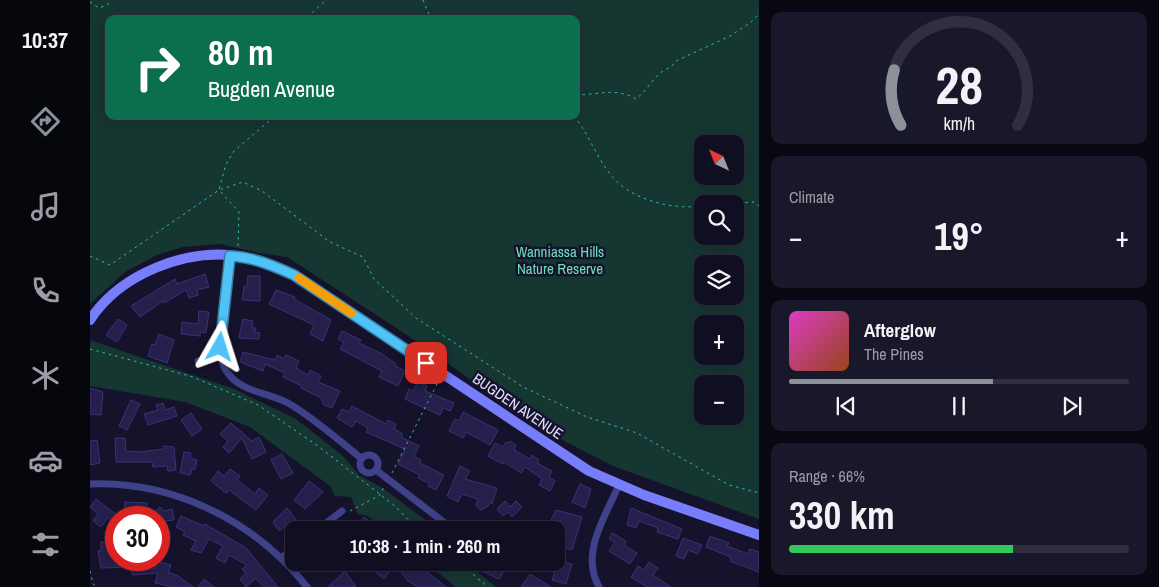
<!DOCTYPE html>
<meta charset="utf-8">
<style>
:root{--surface:#100e21;--page:#19172a;--text:#f1f3f6;--muted:#9c9ca5;--line:#302e3f;--accent:#8c9099}
body{margin:0;font-family:"Archivo Narrow",sans-serif;background:var(--page);color:var(--text);height:100vh;display:flex;flex-direction:column;font-size:19px;white-space:nowrap}
*{box-sizing:border-box;margin:0}
p{font-size:16px;color:var(--muted)}
.icon{flex:none;width:28px;height:28px;fill:none;stroke:currentColor;stroke-width:2;stroke-linecap:round;stroke-linejoin:round}
.map{position:relative;flex:1;overflow:hidden}
.panel{display:flex;flex-direction:column;gap:12px;padding:12px;background:#090812;width:400px}
.panel>*{flex:none}
.banner{position:absolute;left:15px;top:15px;width:475px;height:105px;border-radius:10px;box-shadow:0 2px 12px #0003,0 0 0 1px var(--line);background:#0b6e4f;color:#fff;overflow:hidden}
.needle{width:32px;rotate:317deg}
.fabs{position:absolute;left:604px;top:135px;display:grid;gap:10px}
.fabs a{display:grid;place-items:center;width:50px;height:50px;border-radius:10px;background:var(--surface);box-shadow:0 2px 12px #0003,0 0 0 1px var(--line);font-size:25px}
.speed{position:absolute;left:15px;top:506px;display:flex;gap:10px;font-size:25px;font-weight:700;text-align:center}
.speed>*{display:grid;place-content:center;width:65px;height:65px;border-radius:50%;background:var(--surface);box-shadow:0 2px 12px #0003,0 0 0 1px var(--line);line-height:1}
.speed .limit{border:8px solid #d22;background:#fff;color:#111}
.pin{position:absolute;display:grid;place-items:center;width:42px;height:42px;color:#fff;margin:-21px;border-radius:10px;box-shadow:0 2px 8px #0006}
.me{position:absolute;width:55px;margin:-28px;rotate:6deg;stroke-linejoin:round;filter:drop-shadow(0 0 4px #0008)}
.turn{display:flex;align-items:center;gap:18px;height:105px;padding:0 20px;font-size:22px}
.turn .icon{width:65px;height:65px;stroke-width:2.5}
.turn b{display:block;font-size:35px;line-height:42px}
.big{font-size:38px;font-weight:700;line-height:1.1}
.panel .widget{flex:1;display:flex;flex-direction:column;justify-content:center;gap:8px;min-width:0;padding:0 18px;border-radius:10px;background:var(--page)}
.panel .dial{align-items:center;gap:0}
.dial svg{height:130px;overflow:visible;fill:none;stroke:var(--line);stroke-width:7;stroke-linecap:round;text-anchor:middle}
.dial text{fill:var(--text);stroke:none}
.song{display:flex;align-items:center;gap:15px}
.cover{width:60px;height:60px;border-radius:8px;background:linear-gradient(135deg,hsl(310 70% 55%),hsl(20 70% 35%))}
.played{height:5px;border-radius:2px;background:linear-gradient(90deg,var(--accent) 60%,var(--line) 60%)}
.keys{display:flex;justify-content:space-around;direction:ltr}
.heat{display:flex;justify-content:space-between;align-items:center;font-size:28px;direction:ltr}
.charge{height:8px;border-radius:4px;background:linear-gradient(90deg,#34c759 66%,var(--line) 0)}
.trip{position:absolute;left:195px;top:521px;width:280px;height:50px;border-radius:10px;background:var(--surface);box-shadow:0 2px 12px #0003,0 0 0 1px var(--line);font-weight:700;line-height:50px;text-align:center}
main{display:flex;flex:1;min-height:0}
.tab-bar{display:flex;flex-direction:column;width:90px;justify-content:space-around;align-items:center;background:#06060d;color:var(--muted)}
.tab-bar .icon{width:35px;height:35px}
.tab-bar .current{color:var(--accent)}
.tab-bar b{font-size:22px;color:var(--text)}
.map>svg:first-child{display:block}
</style>
<main>
<nav class="tab-bar">
<b>10:37</b>
<svg class="icon current" aria-label="directions" viewBox="0 0 24 24"><path d="M12 3l9 9-9 9-9-9zM9 14v-3h6M13 9l2 2-2 2"/></svg>
<svg class="icon" aria-label="music" viewBox="0 0 24 24"><path d="M9 18V5l10-2v13"/><circle cx="6" cy="18" r="3"/><circle cx="16" cy="16" r="3"/></svg>
<svg class="icon" aria-label="phone" viewBox="0 0 24 24"><path d="M5 4h4l2 5-3 2q2 4 5 5l2-3 5 2v4C11 20 4 13 5 4z"/></svg>
<svg class="icon" aria-label="climate" viewBox="0 0 24 24"><path d="M12 3v18M4 7l16 10M4 17L20 7"/></svg>
<svg class="icon" aria-label="car" viewBox="0 0 24 24"><path d="M5 17H2v-5l4-1 3-4h7l3 4 3 1v5h-3M9 17h6M6 11h13"/><circle cx="7" cy="17" r="2"/><circle cx="17" cy="17" r="2"/></svg>
<svg class="icon" aria-label="filters" viewBox="0 0 24 24"><path d="M4 7h16M4 17h16"/><circle cx="9" cy="7" r="2"/><circle cx="15" cy="17" r="2"/></svg>
</nav>
<div class="map">
<svg width="669" height="587" viewBox="0 0 669 587">
<rect width="100%" height="100%" fill="#15122c"/>
<!-- green -->
<g fill="#163632" fill-rule="evenodd">
<path d="M0 0H669V519L523 466 451 429 317 335 197 257 169 253 130 244 93 247 67 255 35 272 0 304ZM19 19H486V116H19ZM612 144H645V176H612ZM612 204H645V236H612ZM612 264H645V296H612ZM612 324H645V356H612ZM612 384H645V416H612Z"/>
<polygon points="0,340 144,389 206,419 253,456 269,475 291,487 349,530 295,530 278,516 268,514 261,497 245,496 240,486 160,427 95,402 0,386"/>
<polygon points="336,563 382,563 381,567 406,587 366,587"/>
</g>
<!-- building -->
<g fill="#251f4c" stroke="#3b3277">
<polygon points="115,274 119,287 107,290 108,295 99,298 96,290 74,303 73,301 50,317 41,306 85,279 87,284"/>
<polygon points="158,276 170,276 170,301 152,300 154,286 157,286"/>
<polygon points="186,290 205,297 204,299 241,320 233,341 220,334 224,325 179,304"/>
<polygon points="109,311 119,312 116,333 110,332 110,336 91,334 92,322 108,324"/>
<polygon points="28,319 37,325 27,342 16,335"/>
<polygon points="153,319 163,321 162,328 166,328 165,332 170,333 169,339 149,338"/>
<polygon points="252,331 271,340 269,343 292,354 306,364 305,366 315,371 308,386 289,377 292,371 250,349 254,342 248,339"/>
<polygon points="69,334 84,340 77,363 58,356 62,344 65,345"/>
<polygon points="153,352 185,360 187,355 194,359 196,355 209,361 206,368 218,375 220,370 231,376 228,382 250,391 242,408 234,405 231,398 211,388 212,386 193,377 195,373 175,364 173,371 150,362"/>
<polygon points="328,382 337,386 335,391 364,403 360,411 353,408 350,415 315,399 319,389 323,391"/>
<polygon points="0,388 13,392 11,415 0,414"/>
<polygon points="41,400 50,404 37,430 29,426"/>
<polygon points="73,403 75,410 84,407 87,416 58,425 54,414 68,410 66,405"/>
<polygon points="262,406 296,424 298,420 306,424 304,429 313,434 311,437 329,446 324,456 331,460 330,463 354,475 346,490 338,486 339,483 328,478 330,475 308,464 315,449 276,432 278,428 266,421 262,427 247,418 252,409 259,412"/>
<polygon points="373,412 408,430 400,445 376,432 373,438 359,431 365,419 369,421"/>
<polygon points="101,413 112,429 102,436 91,420"/>
<polygon points="141,423 162,441 169,437 176,452 162,459 152,438 139,453 133,447 138,441 130,434"/>
<polygon points="25,438 35,438 36,451 50,452 74,449 74,446 84,447 86,470 78,471 77,466 63,467 62,462 26,462"/>
<polygon points="7,440 10,463 0,465 0,441"/>
<polygon points="420,441 426,445 424,450 440,459 442,455 449,460 447,463 462,471 459,477 465,481 460,491 449,485 452,479 435,467 431,473 414,462 413,464 398,456 405,443 413,447 416,442 418,443"/>
<polygon points="94,452 101,453 100,458 107,460 105,469 102,469 100,475 90,473"/>
<polygon points="192,454 203,473 191,479 181,460"/>
<polygon points="370,466 380,471 375,479 407,488 402,504 400,501 398,506 391,510 386,505 388,499 372,494 368,502 357,496"/>
<polygon points="140,469 150,476 147,480 165,494 169,488 178,495 166,510 139,490 136,493 121,481 128,471 134,476"/>
<polygon points="219,481 233,492 215,509 204,500"/>
<polygon points="490,484 501,489 495,508 482,502"/>
<polygon points="6,499 28,516 23,522 18,518 11,527 3,521 8,514 0,507"/>
<polygon points="415,501 420,507 426,501 432,507 422,517 418,512 413,516 407,509"/>
<polygon points="35,502 57,503 56,518 48,518 48,515 34,513"/>
<polygon points="70,507 74,511 82,509 84,520 74,521 70,534 69,518 57,518"/>
<polygon points="197,508 207,521 199,527 197,524 189,531 183,522"/>
<polygon points="541,508 592,529 588,539 567,532 568,528 549,521 546,528 537,525"/>
<polygon points="466,510 492,517 482,550 474,548 470,561 482,564 476,584 462,580 465,570 458,568 460,562 466,562 466,536 469,525 460,522"/>
<polygon points="91,516 114,526 115,524 156,548 188,587 173,587 166,578 156,587 150,579 156,574 152,569 157,565 139,555 135,563 126,558 133,546 119,539 111,553 101,550 106,541 93,535 95,532 86,527"/>
<polygon points="274,517 291,530 264,530"/>
<polygon points="522,533 536,541 534,545 547,553 540,564 519,551 525,542 519,539"/>
<polygon points="620,536 639,543 637,546 658,554 660,549 669,552 669,572 640,561 641,557 616,547"/>
<polygon points="593,538 612,545 608,554 598,550 594,559 586,556"/>
<polygon points="22,541 22,552 26,552 26,560 55,560 55,562 60,562 58,566 64,569 68,561 81,565 78,572 88,576 103,587 84,587 65,583 68,573 42,575 42,567 11,568 8,551 11,551 11,542"/>
<polygon points="291,562 318,562 322,567 326,563 335,575 337,572 356,587 328,587 318,581 305,564 294,579 284,571"/>
<polygon points="391,562 420,562 409,579 387,569"/>
<polygon points="559,562 568,568 563,575 581,587 557,587 541,577 548,566 554,570"/>
<polygon points="255,571 266,587 238,587"/>
<polygon points="440,574 461,587 431,587"/>
<polygon points="114,579 124,587 108,587"/>
</g>
<g fill="none" stroke-linecap="round" stroke-linejoin="round">
<!-- path -->
<g stroke="#35bbaa" stroke-width="1" stroke-dasharray="2.5 4" stroke-linecap="butt">
<polyline points="333,0 341,19"/>
<polyline points="0,2 9,8 17,5 21,0"/>
<polyline points="221,19 222,13 236,0"/>
<path d="M486 95C507 95 526 87 546 99 555 92 561 82 569 74 575 69 582 68 586 61L640 36 660 23 669 14"/>
<path d="M484 116C499 134 506 157 521 175 540 200 583 210 612 206"/>
<polyline points="636,204 664,202 669,206"/>
<polyline points="148,246 149,212 129,190 136,164 144,151 185,116"/>
<polyline points="0,256 20,265 129,190 153,182 172,191 240,242 273,257 284,279 326,318 433,387 497,417 547,433 639,485 669,493"/>
<polyline points="0,349 103,377 168,405 228,446 305,506 328,530"/>
<polyline points="302,473 348,382"/>
<polyline points="260,511 290,495 294,487"/>
<polyline points="368,562 398,587"/>
<polyline points="0,571 3,584 8,587"/>
</g>
<!-- street -->
<g stroke="#3f4189" stroke-width="7">
<path d="M140 256 130 347C130 359 133 369 142 378 156 392 181 394 198 403 224 418 247 439 271 458"/>
<polyline points="108,361 130,357"/>
<circle cx="279" cy="464" r="9"/>
<polyline points="286,470 364,530"/>
<path d="M0 484C84 481 165 521 217 587"/>
<polyline points="227,530 252,511"/>
<polyline points="192,557 204,548"/>
<path d="M509 587C490 553 515 517 529 485"/>
</g>
<!-- secondary -->
<path stroke="#787efb" stroke-width="10" d="M0 320C30 274 96 248 149 256 169 259 186 267 204 275L499 471 554 495 669 535"/>
</g>
<g fill="none" stroke-linecap="round" stroke-linejoin="round">
<!-- route casing -->
<g stroke="#337fa1" stroke-width="12">
<path id="route" d="M130 347 140 256C163 257 184 266 204 275L336 363"/>
</g>
<!-- route -->
<use href="#route" stroke="#4fc3f7" stroke-width="9"/>
<!-- slow -->
<polyline stroke="#f59e0b" stroke-width="9" points="209,278 261,313"/>
</g>
<g text-anchor="middle" dominant-baseline="central" stroke-width="5" stroke-linejoin="round" paint-order="stroke">
<!-- park labels -->
<g font-size="15" fill="#6adeb9" stroke="#15122c">
<text x="470" y="251">Wanniassa Hills<tspan x="470" dy="17">Nature Reserve</tspan></text>
</g>
<!-- street labels -->
<g font-size="15" fill="#e0defe" stroke="#15122c">
<text transform="translate(428 406) rotate(34)">BUGDEN AVENUE</text>
</g>
</g>
</svg>
<div class="fabs">
<a><svg class="needle" viewBox="-14 -14 28 28"><path d="M0-13l5 13h-10z" fill="#e53935"/><path d="M0 13l5-13h-10z" fill="#9c9ca5"/></svg></a>
<a><svg class="icon" aria-label="search" viewBox="0 0 24 24"><circle cx="10" cy="10" r="6"/><path d="M15 15l6 6"/></svg></a>
<a><svg class="icon" aria-label="layers" viewBox="0 0 24 24"><path d="M12 4l9 5-9 5-9-5zM3 14l9 5 9-5"/></svg></a>
<a>+</a>
<a>−</a>
</div>
<div class="speed"><div class="limit">30</div></div>
<div class="pin" style="left:336px;top:363px;background:#d93025"><svg class="icon" aria-label="arrive" viewBox="0 0 24 24"><path d="M6 21V4h12l-3 4 3 4H6"/></svg></div>
<svg class="me" style="left:130px;top:347px" viewBox="-20 -20 40 40"><path d="M0-17L14 15 0 8-14 15z" fill="#4fc3f7" stroke="#fff" stroke-width="4"/></svg>
<div class="trip">10:38 · 1 min · 260 m</div>
<div class="banner">
<div class="turn"><svg class="icon" aria-label="right" viewBox="0 0 24 24"><path d="M7 20v-9h11M14 6l5 5-5 5"/></svg><div><b>80 m</b>Bugden Avenue</div></div>
</div>
</div>
<section class="panel">
<div class="widget dial"><svg viewBox="0 0 100 80">
<path d="M14 69A42 42 0 1 1 86 69"/>
<path d="M14 69A42 42 0 0 1 10 35" stroke="#8c9099"/>
<text x="50" y="56" font-size="32" font-weight="700">28</text>
<text x="50" y="72" font-size="11">km/h</text>
</svg></div>
<div class="widget"><p>Climate</p>
<div class="heat"><a>−</a><b class="big">19°</b><a>+</a></div>
</div>
<div class="widget">
<div class="song"><i class="cover"></i><div><b>Afterglow</b><p>The Pines</p></div></div>
<div class="played"></div>
<div class="keys"><svg class="icon" aria-label="previous" viewBox="0 0 24 24"><path d="M18 5L8 12l10 7zM5 5v14"/></svg><svg class="icon" aria-label="pause" viewBox="0 0 24 24"><path d="M8 5v14M16 5v14"/></svg><svg class="icon" aria-label="next" viewBox="0 0 24 24"><path d="M6 5l10 7-10 7zM19 5v14"/></svg></div>
</div>
<div class="widget"><p>Range · 66%</p><b class="big">330 km</b><div class="charge"></div></div>
</section>
</main>
